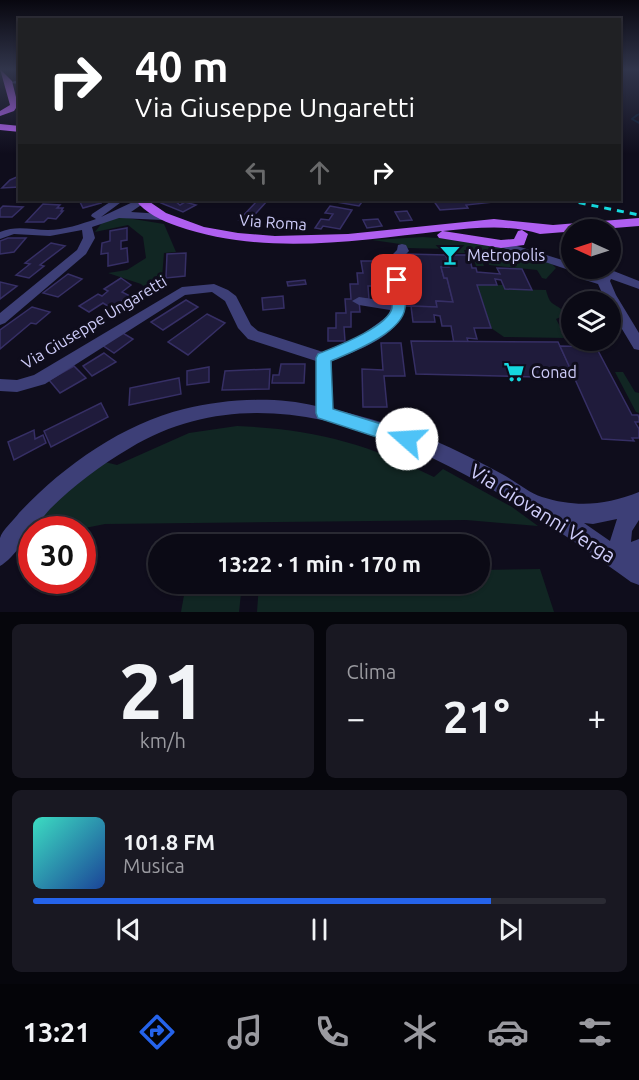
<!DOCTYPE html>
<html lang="it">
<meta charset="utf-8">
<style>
:root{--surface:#0b0a15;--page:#191822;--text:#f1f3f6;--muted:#9a9aa0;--line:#2b2b34;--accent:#2563eb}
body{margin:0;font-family:Ubuntu,sans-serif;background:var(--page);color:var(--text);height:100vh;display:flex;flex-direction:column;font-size:22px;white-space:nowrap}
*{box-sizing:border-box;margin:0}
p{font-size:20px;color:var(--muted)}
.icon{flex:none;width:33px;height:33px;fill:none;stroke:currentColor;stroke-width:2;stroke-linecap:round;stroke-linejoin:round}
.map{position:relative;height:612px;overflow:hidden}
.panel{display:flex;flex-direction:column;gap:12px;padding:12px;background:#06060c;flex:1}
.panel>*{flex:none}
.hud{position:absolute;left:18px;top:18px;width:603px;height:183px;border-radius:0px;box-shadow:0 2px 4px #0004,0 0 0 2px var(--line);background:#202124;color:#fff;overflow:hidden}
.needle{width:39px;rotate:273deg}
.buttons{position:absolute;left:561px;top:219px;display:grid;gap:12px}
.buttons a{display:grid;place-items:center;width:60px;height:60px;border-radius:50%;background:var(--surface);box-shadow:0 2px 4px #0004,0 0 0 2px var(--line);font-size:30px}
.speed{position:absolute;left:18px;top:516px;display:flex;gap:12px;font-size:30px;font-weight:700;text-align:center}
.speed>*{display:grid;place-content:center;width:78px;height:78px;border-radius:50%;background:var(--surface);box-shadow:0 2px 4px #0004,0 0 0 2px var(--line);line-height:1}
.speed .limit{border:9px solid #d22;background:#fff;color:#111}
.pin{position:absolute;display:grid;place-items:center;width:51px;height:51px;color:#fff;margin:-26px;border-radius:12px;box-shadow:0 3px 9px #0006}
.me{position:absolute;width:66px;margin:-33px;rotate:289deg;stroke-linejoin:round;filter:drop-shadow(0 0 4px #0008)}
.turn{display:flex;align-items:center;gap:21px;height:126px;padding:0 18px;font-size:27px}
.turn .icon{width:78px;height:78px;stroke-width:2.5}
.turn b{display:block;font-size:42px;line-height:51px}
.lanes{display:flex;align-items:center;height:57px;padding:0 18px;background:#0003;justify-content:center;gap:30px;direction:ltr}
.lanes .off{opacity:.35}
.big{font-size:45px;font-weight:700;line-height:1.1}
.panel .tile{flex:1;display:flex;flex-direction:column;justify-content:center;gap:9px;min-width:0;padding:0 21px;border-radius:9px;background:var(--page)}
.panel .dial{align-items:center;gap:0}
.dial b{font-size:78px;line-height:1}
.song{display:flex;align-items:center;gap:18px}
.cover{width:72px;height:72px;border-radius:9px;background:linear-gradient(135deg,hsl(170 70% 55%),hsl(220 70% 35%))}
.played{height:6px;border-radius:3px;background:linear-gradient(90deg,var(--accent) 80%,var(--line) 80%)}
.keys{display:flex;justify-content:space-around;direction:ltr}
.heat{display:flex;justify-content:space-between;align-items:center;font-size:33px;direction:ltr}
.panel .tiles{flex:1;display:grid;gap:12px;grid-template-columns:1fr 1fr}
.tile:last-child{grid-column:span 2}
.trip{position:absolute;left:148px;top:534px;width:342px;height:60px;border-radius:30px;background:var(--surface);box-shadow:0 2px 4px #0004,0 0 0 2px var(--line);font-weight:700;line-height:60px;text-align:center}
.tabs{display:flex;height:96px;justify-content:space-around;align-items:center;background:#040408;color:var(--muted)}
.tabs .icon{width:42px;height:42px}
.tabs .active{color:var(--accent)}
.tabs b{font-size:27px;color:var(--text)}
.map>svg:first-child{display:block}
</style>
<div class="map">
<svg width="639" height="612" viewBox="0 0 639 612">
<rect width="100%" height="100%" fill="#0f0d1c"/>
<!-- green -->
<g fill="#112623">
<polygon points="121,217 164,224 176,252 164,253 162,278 154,295 141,284 108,273 127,270 146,258 143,237 128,225 95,232 104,220"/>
<polygon points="423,237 466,240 509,250 509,253 551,263 556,268 546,279 542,278 537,270 489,265 485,253 479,253 484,266 476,266 470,250 464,250 465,253 452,253 451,249 406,248 400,244 372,240"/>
<path d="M477 285H503L505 289 546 290C547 294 549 301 552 303 558 308 562 306 563 316L556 319 566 338 504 337 491 328Z"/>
<polygon points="615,372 623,372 635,392 639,393 639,413 636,412"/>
<path d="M237 426C313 429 366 443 434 477L443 469 512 507 538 526 466 520 105 524 80 529 32 530 31 540 18 543 42 512 105 462 117 465 189 433Z"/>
<polygon points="540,569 554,612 257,612 259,584 480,584 480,570"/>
<polygon points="186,584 242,584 239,612 181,612"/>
</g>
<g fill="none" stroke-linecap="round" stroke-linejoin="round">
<!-- stream-far1 -->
<polyline stroke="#0d1f36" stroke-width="1.5" points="635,117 639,114"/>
<!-- stream -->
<polyline stroke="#0d1f36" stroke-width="2" points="637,115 632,119 639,123"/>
</g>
<!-- building -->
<g fill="#1f1b3b" stroke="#362f65" stroke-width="1.5">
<polygon points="19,176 20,187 2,188 10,180"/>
<polygon points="79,200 99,200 101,203 83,208"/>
<polygon points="164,200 175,201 180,205 185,202 196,205 183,212 161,203"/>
<polygon points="258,200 268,200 248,222 239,220"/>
<polygon points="337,200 354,200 362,202 359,206 336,202"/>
<polygon points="433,200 502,200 503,201 466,205 468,208 440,210"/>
<polygon points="43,204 60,205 57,208 63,208 61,211 63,211 56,219 48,218 44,222 26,222"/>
<polygon points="3,206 23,207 12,217 0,217 0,209"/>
<polygon points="330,206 352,210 340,229 323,226 321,229 315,228 321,219 329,220 333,214 325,213"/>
<polygon points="407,211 412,220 400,221 395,212"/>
<polygon points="378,219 382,226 367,228 363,220"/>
<polygon points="127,228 127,240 121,241 121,249 127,248 128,262 108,266 108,253 101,254 102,243 110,241 110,231"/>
<polygon points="8,238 26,238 14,252 0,254 0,241"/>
<polygon points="51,243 65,246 40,265 44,266 29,278 16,275 30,264 25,263"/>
<polygon points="186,253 185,276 166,278 167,254"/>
<polygon points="406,254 446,255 449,267 441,267 444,278 447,278 453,302 436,301 437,307 403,306 400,280 410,280"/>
<polygon points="446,255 469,255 472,268 476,268 477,272 500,274 497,268 522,269 532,290 505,289 501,280 495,279 497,285 477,285 491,328 474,328 477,339 467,338 469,345 490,346 495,363 448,361 444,343 454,344 451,326 442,326 440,316 434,315 435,322 413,322 411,306 437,307 436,301 453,302 447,278 444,278 441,267 449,267"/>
<polygon points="361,261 382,261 385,280 376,280 377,286 368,286 369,299 359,299 360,312 351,312 351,327 344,327 345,341 328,341 328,328 336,328 336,313 346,313 345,299 351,299 350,284 358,284 357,273 363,273"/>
<polygon points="68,274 82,279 58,297 43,293"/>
<polygon points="121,278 131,285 122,292 130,296 111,308 103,303 89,312 79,306 98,294 102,296 108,291 104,289"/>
<polygon points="305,280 306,284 288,286 287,282"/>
<polygon points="0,282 17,286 0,299"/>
<polygon points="283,296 284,308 263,310 262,298"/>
<polygon points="186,300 198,307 163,330 151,322"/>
<polygon points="32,307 50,312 36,324 31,323 0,349 0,330"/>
<polygon points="207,314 225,323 188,355 168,342"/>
<polygon points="121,332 133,339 114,353 102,345"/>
<polygon points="411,341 558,342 575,378 416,374"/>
<polygon points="381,343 401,343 405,376 384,376 387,407 363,407 362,369 383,370"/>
<polygon points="560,346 596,347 632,415 638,415 639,418 639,422 635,422 639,429 639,438 632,438 634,441 602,439"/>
<polygon points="104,353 116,362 92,376 83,366"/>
<polygon points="281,364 305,364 304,383 272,383 273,375 279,375"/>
<polygon points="74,366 86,378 60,393 49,380"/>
<polygon points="209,367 209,382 187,385 187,371"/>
<polygon points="270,369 269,389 222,390 225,371"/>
<polygon points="179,378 181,394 129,405 130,388"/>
<polygon points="101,403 108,417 51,447 44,431"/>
<polygon points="34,430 35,439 43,435 46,443 14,460 8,442"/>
</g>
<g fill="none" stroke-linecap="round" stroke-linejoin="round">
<!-- street -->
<g fill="#3d3f77" fill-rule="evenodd">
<polygon points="20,80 20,84 10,83 11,82"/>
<path d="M113 200H124L101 217 137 200 147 201 131 212 163 214 168 217 163 220 119 218 92 227 95 238 86 254 5 323 0 325V313L77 250 83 238 82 230 50 236 14 234 0 239V232C17 225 31 230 48 230 64 230 81 224 96 219L91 216 92 214Z"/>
<path d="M501 241 572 263V268C587 268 587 274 599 276L589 268H606L639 281V289L611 279 610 281 616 295 639 333V350L634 349 610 309V302H606L598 284 585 280 569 270 497 246 495 244 497 242Z"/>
<path d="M402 244 406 245 409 251 402 258C404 273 408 290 405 306 400 337 357 350 332 361V409C367 417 400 427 433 440 456 450 480 462 502 474 515 481 529 493 542 497 577 508 606 505 639 492V520L632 531 631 542 639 539V585L631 582C497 485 296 348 130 448 101 465 74 485 50 509 38 522 13 560 0 566 0 557 0 547 0 538 2 530 14 520 19 513 62 467 122 424 184 409 225 399 274 396 316 406V361L248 339 238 328 225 301 212 292 185 295 45 384 17 392 0 391V379L17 380 34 375 182 287 214 284 228 290 236 296 251 325 258 331 323 352 362 335 389 315 390 310 359 305 352 301 359 297 392 302 390 257 397 250 398 245ZM617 519 610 541 584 523 593 524Z"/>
</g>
<!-- primary -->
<g fill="#af5ff0" fill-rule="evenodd">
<polygon points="0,69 12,81 18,105 14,111 0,116 0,111 10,105"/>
<polygon points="0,124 20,126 20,132 0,130"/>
<path d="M136 200H147L166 213 204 227 238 233 275 236 348 234 494 219 553 225 639 218V226L540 234C509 224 476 228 443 231L501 240 514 239 518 231 522 230 528 234 524 245 501 248 439 238 437 235 442 231C354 241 263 256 177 226 163 221 144 213 136 200Z"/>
</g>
<!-- rail -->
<polyline stroke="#15d9df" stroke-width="3" stroke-dasharray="7 6" stroke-linecap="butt" points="566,200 639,215"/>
</g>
<!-- sky -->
<linearGradient id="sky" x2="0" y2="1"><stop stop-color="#08070f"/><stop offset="0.45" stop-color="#31354b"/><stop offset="1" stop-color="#31354b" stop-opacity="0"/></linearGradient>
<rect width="639" height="154" fill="url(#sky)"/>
<!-- route -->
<path fill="#4fc3f7" stroke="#337fa1" stroke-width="1.5" d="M397 276 403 280C404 289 407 300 405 308 402 333 352 352 331 361L333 409 413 434 416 439 413 445 407 447 318 418 316 413V358L318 354C335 347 388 327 392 308 393 299 391 289 390 280Z"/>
<!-- icons -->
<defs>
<g id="bar-bare" transform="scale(1.62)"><path d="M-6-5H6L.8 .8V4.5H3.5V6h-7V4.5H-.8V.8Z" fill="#15d9df" stroke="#0f0d1c" stroke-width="2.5" paint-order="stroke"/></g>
<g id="supermarket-bare" transform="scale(1.62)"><path d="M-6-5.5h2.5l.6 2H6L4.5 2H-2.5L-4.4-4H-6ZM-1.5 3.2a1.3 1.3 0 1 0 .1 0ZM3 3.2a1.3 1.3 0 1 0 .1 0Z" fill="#15d9df" stroke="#0f0d1c" stroke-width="2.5" paint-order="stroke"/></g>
</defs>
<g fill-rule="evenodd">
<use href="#bar-bare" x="450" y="255"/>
<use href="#supermarket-bare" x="514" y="372"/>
</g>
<g text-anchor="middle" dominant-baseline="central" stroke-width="6" stroke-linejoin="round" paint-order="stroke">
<!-- street labels -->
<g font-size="16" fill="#cfcdfa" stroke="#0f0d1c">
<text transform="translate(273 222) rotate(4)">Via Roma</text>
<text transform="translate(94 322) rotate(-31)">Via Giuseppe Ungaretti</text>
</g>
<!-- poi labels -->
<g font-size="16" fill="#cfcdfa" stroke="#0f0d1c" text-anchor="start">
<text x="467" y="255">Metropolis</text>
<text x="531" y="372">Conad</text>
</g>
<!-- near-street labels -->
<g font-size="20" fill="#cfcdfa" stroke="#0f0d1c">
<text transform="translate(543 513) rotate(32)">Via Giovanni Verga</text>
</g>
</g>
</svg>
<div class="buttons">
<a><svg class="needle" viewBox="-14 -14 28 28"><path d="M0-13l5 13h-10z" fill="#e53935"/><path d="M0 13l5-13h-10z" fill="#9a9aa0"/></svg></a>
<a><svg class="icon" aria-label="layers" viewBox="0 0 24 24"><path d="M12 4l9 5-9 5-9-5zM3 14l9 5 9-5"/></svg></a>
</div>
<div class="speed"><div class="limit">30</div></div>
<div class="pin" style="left:397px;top:280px;background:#d93025"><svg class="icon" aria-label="arrive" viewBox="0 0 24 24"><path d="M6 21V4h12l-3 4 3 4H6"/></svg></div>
<svg class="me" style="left:407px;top:439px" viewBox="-20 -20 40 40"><circle r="19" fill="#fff"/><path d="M0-13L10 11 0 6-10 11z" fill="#4fc3f7"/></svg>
<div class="trip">13:22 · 1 min · 170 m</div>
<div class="hud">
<div class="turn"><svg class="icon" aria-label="right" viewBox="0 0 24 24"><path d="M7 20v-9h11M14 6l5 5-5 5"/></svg><div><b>40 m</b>Via Giuseppe Ungaretti</div></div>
<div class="lanes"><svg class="icon off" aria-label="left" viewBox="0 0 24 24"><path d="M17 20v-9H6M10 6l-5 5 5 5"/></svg><svg class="icon off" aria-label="ahead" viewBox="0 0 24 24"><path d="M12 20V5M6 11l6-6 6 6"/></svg><svg class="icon" aria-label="right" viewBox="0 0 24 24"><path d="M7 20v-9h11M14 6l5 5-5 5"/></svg></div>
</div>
</div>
<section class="panel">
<div class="tiles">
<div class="tile dial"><b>21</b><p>km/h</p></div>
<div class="tile"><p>Clima</p>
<div class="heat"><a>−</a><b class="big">21°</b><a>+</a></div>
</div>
<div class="tile">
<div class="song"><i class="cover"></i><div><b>101.8 FM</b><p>Musica</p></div></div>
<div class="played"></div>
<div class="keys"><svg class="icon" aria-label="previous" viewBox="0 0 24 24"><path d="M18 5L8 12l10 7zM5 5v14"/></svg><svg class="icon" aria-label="pause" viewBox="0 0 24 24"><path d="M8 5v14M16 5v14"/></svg><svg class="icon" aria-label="next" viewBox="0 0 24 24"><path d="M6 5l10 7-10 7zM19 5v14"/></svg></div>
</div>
</div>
</section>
<nav class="tabs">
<b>13:21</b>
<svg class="icon active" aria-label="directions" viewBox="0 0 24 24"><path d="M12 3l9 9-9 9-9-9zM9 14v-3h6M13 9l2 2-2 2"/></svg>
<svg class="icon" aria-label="music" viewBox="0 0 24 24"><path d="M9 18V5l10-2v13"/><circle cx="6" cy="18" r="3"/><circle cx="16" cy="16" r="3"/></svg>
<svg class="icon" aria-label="phone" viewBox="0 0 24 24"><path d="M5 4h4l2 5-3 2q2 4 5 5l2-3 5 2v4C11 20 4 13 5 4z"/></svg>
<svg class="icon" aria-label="climate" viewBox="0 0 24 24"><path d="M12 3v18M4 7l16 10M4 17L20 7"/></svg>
<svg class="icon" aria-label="car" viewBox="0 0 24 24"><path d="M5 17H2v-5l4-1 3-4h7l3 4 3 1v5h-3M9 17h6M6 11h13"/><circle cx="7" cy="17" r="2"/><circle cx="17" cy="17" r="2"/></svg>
<svg class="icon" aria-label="filters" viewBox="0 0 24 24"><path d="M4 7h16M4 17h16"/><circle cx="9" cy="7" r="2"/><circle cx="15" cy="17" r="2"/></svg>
</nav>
